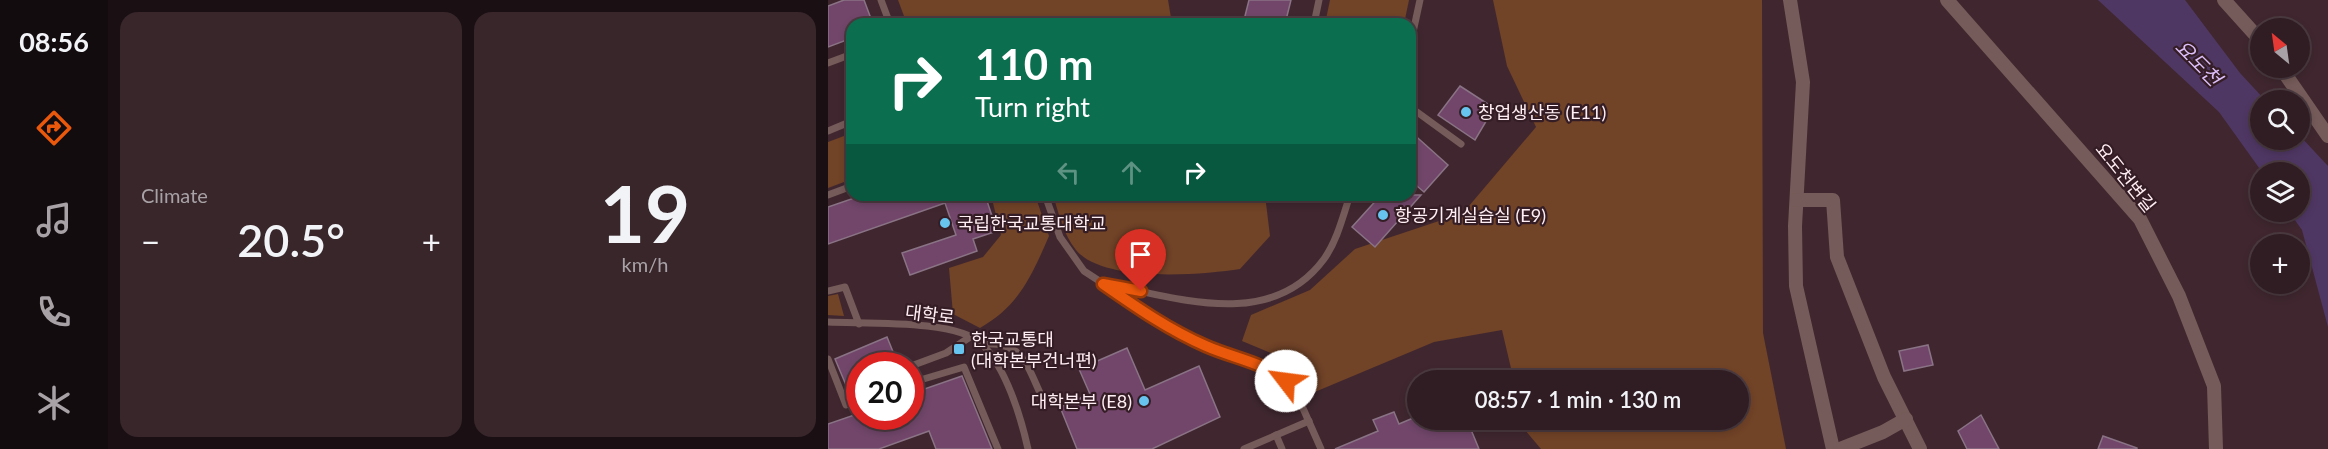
<!DOCTYPE html>
<meta charset="utf-8">
<style>
:root{--surface:#301d23;--page:#38262b;--text:#f1f3f6;--muted:#a8a2a6;--line:#4b3b41;--accent:#ea580c}
body{margin:0;font-family:Lato,"Noto Sans KR",sans-serif;background:var(--page);color:var(--text);height:100vh;display:flex;flex-direction:column;font-size:22px;white-space:nowrap}
*{box-sizing:border-box;margin:0}
p{font-size:20px;color:var(--muted)}
.icon{flex:none;width:33px;height:33px;fill:none;stroke:currentColor;stroke-width:2;stroke-linecap:round;stroke-linejoin:round}
.map{position:relative;flex:1;overflow:hidden}
.sheet{display:flex;flex-direction:column;gap:12px;padding:12px;background:#1a1013;width:720px}
.sheet>*{flex:none}
.guide{position:absolute;left:18px;top:18px;width:570px;height:183px;border-radius:18px;box-shadow:0 3px 9px #0003,0 0 0 2px var(--line);background:#0b6e4f;color:#fff;overflow:hidden}
.needle{width:39px;rotate:331deg}
.controls{position:absolute;left:1422px;top:18px;display:grid;gap:12px}
.controls a{display:grid;place-items:center;width:60px;height:60px;border-radius:50%;background:var(--surface);box-shadow:0 3px 9px #0003,0 0 0 2px var(--line);font-size:30px}
.speed{position:absolute;left:18px;top:352px;display:flex;gap:12px;font-size:30px;font-weight:700;text-align:center}
.speed>*{display:grid;place-content:center;width:78px;height:78px;border-radius:50%;background:var(--surface);box-shadow:0 3px 9px #0003,0 0 0 2px var(--line);line-height:1}
.speed .limit{border:9px solid #d22;background:#fff;color:#111}
.pin{position:absolute;display:grid;place-items:center;width:51px;height:51px;color:#fff;margin:-62px -26px;border-radius:50% 50% 50% 0;rotate:-45deg;box-shadow:0 0 6px #0007}
.pin .icon{rotate:45deg}
.me{position:absolute;width:66px;margin:-33px;rotate:300deg;stroke-linejoin:round;filter:drop-shadow(0 0 4px #0008)}
.turn{display:flex;align-items:center;gap:21px;height:126px;padding:0 30px;font-size:27px}
.turn .icon{width:78px;height:78px;stroke-width:2.5}
.turn b{display:block;font-size:42px;line-height:51px}
.lanes{display:flex;align-items:center;height:57px;padding:0 30px;background:#0003;justify-content:center;gap:30px;direction:ltr}
.lanes .off{opacity:.35}
.big{font-size:45px;font-weight:600;line-height:1.1}
.sheet .widget{flex:1;display:flex;flex-direction:column;justify-content:center;gap:9px;min-width:0;padding:0 21px;border-radius:18px;background:var(--page)}
.sheet .dial{align-items:center;gap:0}
.dial b{font-size:78px;line-height:1}
.heat{display:flex;justify-content:space-between;align-items:center;font-size:33px;direction:ltr}
.sheet .tiles{flex:1;display:grid;gap:12px;grid-template-columns:repeat(2,1fr)}
.trip{position:absolute;left:579px;top:370px;width:342px;height:60px;border-radius:30px;background:var(--surface);box-shadow:0 3px 9px #0003,0 0 0 2px var(--line);font-weight:600;line-height:60px;text-align:center}
main{display:flex;flex:1;min-height:0}
.tab-bar{display:flex;flex-direction:column;width:108px;justify-content:space-around;align-items:center;background:#130c0e;color:var(--muted)}
.tab-bar .icon{width:42px;height:42px}
.tab-bar .selected{color:var(--accent)}
.tab-bar b{font-size:27px;color:var(--text)}
.map>svg:first-child{display:block}
</style>
<main>
<nav class="tab-bar">
<b>08:56</b>
<svg class="icon selected" aria-label="directions" viewBox="0 0 24 24"><path d="M12 3l9 9-9 9-9-9zM9 14v-3h6M13 9l2 2-2 2"/></svg>
<svg class="icon" aria-label="music" viewBox="0 0 24 24"><path d="M9 18V5l10-2v13"/><circle cx="6" cy="18" r="3"/><circle cx="16" cy="16" r="3"/></svg>
<svg class="icon" aria-label="phone" viewBox="0 0 24 24"><path d="M5 4h4l2 5-3 2q2 4 5 5l2-3 5 2v4C11 20 4 13 5 4z"/></svg>
<svg class="icon" aria-label="climate" viewBox="0 0 24 24"><path d="M12 3v18M4 7l16 10M4 17L20 7"/></svg>
</nav>
<section class="sheet">
<div class="tiles">
<div class="widget"><p>Climate</p>
<div class="heat"><a>−</a><b class="big">20.5°</b><a>+</a></div>
</div>
<div class="widget dial"><b>19</b><p>km/h</p></div>
</div>
</section>
<div class="map">
<svg width="1500" height="449" viewBox="0 0 1500 449">
<rect width="100%" height="100%" fill="#40272f"/>
<!-- green -->
<g fill="#714327">
<polygon points="70,0 340,0 344,24 79,24"/>
<polygon points="502,0 581,0 576,24 497,24"/>
<polygon points="665,0 934,0 935,333 958,449 713,449 697,430 694,420 910,420 910,381 686,381 674,330 606,342 482,394 457,359 414,341 423,315 482,290 527,249 635,213 708,127 679,66"/>
<polygon points="24,133 24,179 0,188 0,142"/>
<path d="M163 195H207L221 236C204 275 191 306 152 328L125 314 121 268 155 257 173 235Z"/>
<path d="M225 195H437L442 236 412 269C373 275 275 283 248 250 235 234 231 214 225 195Z"/>
<polygon points="10,294 16,316 0,315 0,296"/>
</g>
<!-- water -->
<polygon fill="#4f3763" points="1270,0 1357,0 1412,73 1437,100 1432,100 1432,140 1472,140 1472,136 1500,166 1500,327 1474,230 1461,212 1472,212 1472,172 1434,172 1391,112"/>
<!-- building -->
<g fill="#71466a" stroke="#8a7385" stroke-width="1.5">
<polygon points="16,0 36,0 45,24 24,24 24,38 0,47 0,6"/>
<polygon points="421,0 463,0 457,24 415,24"/>
<polygon points="632,86 666,108 647,140 610,115"/>
<polygon points="582,131 620,165 596,192 582,180"/>
<polygon points="35,195 157,195 169,231 145,239 149,251 82,275 74,253 128,235 117,203 0,244 0,207"/>
<polygon points="553,195 593,195 547,247 524,227"/>
<polygon points="59,337 70,364 32,366 32,380 18,385 7,359"/>
<polygon points="1100,345 1105,365 1076,371 1071,351"/>
<polygon points="299,348 317,390 371,366 392,417 324,449 249,449 232,407 262,394 251,369"/>
<polygon points="134,376 164,449 108,449 101,431 51,449 0,449 0,424 32,413 32,417 82,417 82,394"/>
<polygon points="566,412 571,424 590,416 590,420 639,420 651,449 507,449 550,431 545,420"/>
<polygon points="1153,415 1171,449 1139,449 1130,431"/>
<polygon points="1275,436 1309,448 1309,449 1270,449"/>
</g>
<g fill="none" stroke-linecap="round" stroke-linejoin="round">
<!-- lane -->
<g stroke="#755b59" stroke-width="7">
<polyline points="53,0 62,24"/>
<polyline points="486,24 491,0"/>
<polyline points="582,46 592,0"/>
<polyline points="0,63 24,54"/>
<polyline points="582,120 589,112 633,144"/>
<polyline points="0,131 24,121"/>
<polyline points="0,195 24,186"/>
<polyline points="217,195 232,237 256,271 351,333 449,373 470,397 493,449"/>
<path d="M278 284C350 298 443 331 496 259 509 241 515 216 522 195"/>
<polyline points="0,291 17,287 31,324"/>
<path d="M0 322C37 324 128 319 154 344 178 368 193 417 200 449"/>
<path d="M154 344C194 341 198 363 213 395"/>
<polyline points="0,359 18,405 32,400"/>
<polyline points="83,366 118,353 142,337"/>
<polyline points="82,383 136,367 170,449"/>
<polyline points="448,435 454,449"/>
<polyline points="416,449 481,421"/>
</g>
<!-- street -->
<g stroke="#755b59" stroke-width="14">
<polyline points="962,0 975,82 967,226 968,286 1005,449"/>
<polyline points="1119,0 1312,219 1351,296 1386,386 1388,449"/>
<polyline points="1396,0 1432,40"/>
<polyline points="1453,68 1500,136"/>
<polyline points="969,200 1005,200 1009,257 1056,377 1092,449"/>
<polyline points="1012,449 1055,432 1078,419"/>
</g>
</g>
<g fill="none" stroke-linecap="round" stroke-linejoin="round">
<!-- route casing -->
<g stroke="#983908" stroke-width="15">
<path id="route" d="M313 291 275 284C308 307 341 330 378 346 405 358 435 362 458 381"/>
</g>
<!-- route -->
<use href="#route" stroke="#ea580c" stroke-width="10"/>
</g>
<!-- markers -->
<g fill="#66c4ef" stroke="#351d25" stroke-width="2">
<circle cx="638" cy="112" r="6"/>
<circle cx="555" cy="215" r="6"/>
<circle cx="117" cy="223" r="6"/>
<rect x="125" y="343" width="12" height="12" rx="3"/>
<circle cx="316" cy="401" r="6"/>
</g>
<g text-anchor="middle" dominant-baseline="central" stroke-width="4.5" stroke-linejoin="round" paint-order="stroke">
<!-- poi labels -->
<g font-size="18" fill="#ffeef3" stroke="#351d25" text-anchor="start">
<text x="650" y="112">창업생산동 (E11)</text>
<text x="567" y="215">항공기계실습실 (E9)</text>
<text x="129" y="223">국립한국교통대학교</text>
<text x="143" y="339">한국교통대<tspan x="143" dy="21">(대학본부건너편)</tspan></text>
<text x="304" y="401" text-anchor="end">대학본부 (E8)</text>
</g>
<!-- street labels -->
<g font-size="18" fill="#ffeef3" stroke="#351d25">
<text transform="translate(1298 177) rotate(51)">요도천변길</text>
<text transform="translate(102 314) rotate(7)">대학로</text>
</g>
<!-- water labels -->
<g font-size="20" font-style="italic" fill="#dcbffa" stroke="#351d25">
<text transform="translate(1371 62) rotate(45)">요도천</text>
</g>
</g>
</svg>
<div class="controls">
<a><svg class="needle" viewBox="-14 -14 28 28"><path d="M0-13l5 13h-10z" fill="#e53935"/><path d="M0 13l5-13h-10z" fill="#a8a2a6"/></svg></a>
<a><svg class="icon" aria-label="search" viewBox="0 0 24 24"><circle cx="10" cy="10" r="6"/><path d="M15 15l6 6"/></svg></a>
<a><svg class="icon" aria-label="layers" viewBox="0 0 24 24"><path d="M12 4l9 5-9 5-9-5zM3 14l9 5 9-5"/></svg></a>
<a>+</a>
</div>
<div class="speed"><div class="limit">20</div></div>
<div class="pin" style="left:313px;top:291px;background:#d93025"><svg class="icon" aria-label="arrive" viewBox="0 0 24 24"><path d="M6 21V4h12l-3 4 3 4H6"/></svg></div>
<svg class="me" style="left:458px;top:381px" viewBox="-20 -20 40 40"><circle r="19" fill="#fff"/><path d="M0-13L10 11 0 6-10 11z" fill="#ea580c"/></svg>
<div class="trip">08:57 · 1 min · 130 m</div>
<div class="guide">
<div class="turn"><svg class="icon" aria-label="right" viewBox="0 0 24 24"><path d="M7 20v-9h11M14 6l5 5-5 5"/></svg><div><b>110 m</b>Turn right</div></div>
<div class="lanes"><svg class="icon off" aria-label="left" viewBox="0 0 24 24"><path d="M17 20v-9H6M10 6l-5 5 5 5"/></svg><svg class="icon off" aria-label="ahead" viewBox="0 0 24 24"><path d="M12 20V5M6 11l6-6 6 6"/></svg><svg class="icon" aria-label="right" viewBox="0 0 24 24"><path d="M7 20v-9h11M14 6l5 5-5 5"/></svg></div>
</div>
</div>
</main>
